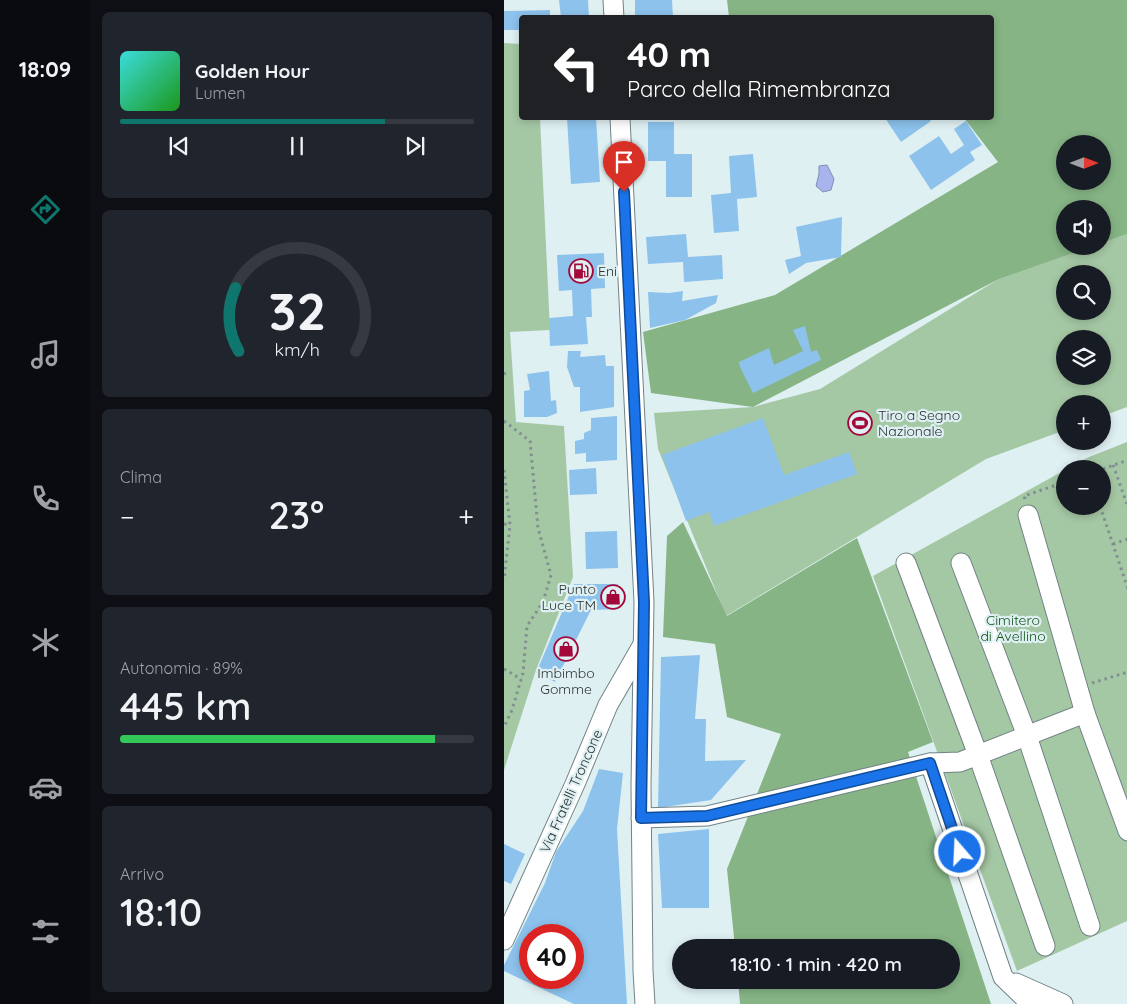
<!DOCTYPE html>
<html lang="it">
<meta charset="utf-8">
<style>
:root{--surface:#171b24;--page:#20242c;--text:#f1f3f6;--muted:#9ea1a6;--line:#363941;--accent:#0f766e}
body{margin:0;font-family:Quicksand,sans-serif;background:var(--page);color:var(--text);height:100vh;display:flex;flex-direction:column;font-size:19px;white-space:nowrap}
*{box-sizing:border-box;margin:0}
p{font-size:16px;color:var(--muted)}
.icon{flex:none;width:28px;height:28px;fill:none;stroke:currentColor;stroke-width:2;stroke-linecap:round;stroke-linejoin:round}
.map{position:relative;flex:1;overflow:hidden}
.sheet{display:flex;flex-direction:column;gap:12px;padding:12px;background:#0d0f14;width:414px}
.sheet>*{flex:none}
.top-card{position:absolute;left:15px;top:15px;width:475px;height:105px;border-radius:5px;box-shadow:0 2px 8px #0003;background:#202124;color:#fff;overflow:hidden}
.needle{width:32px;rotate:90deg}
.buttons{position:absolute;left:552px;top:135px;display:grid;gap:10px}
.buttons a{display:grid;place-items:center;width:55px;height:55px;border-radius:50%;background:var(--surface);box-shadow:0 2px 8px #0003;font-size:25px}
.speed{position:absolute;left:15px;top:924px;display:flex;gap:10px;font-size:25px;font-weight:700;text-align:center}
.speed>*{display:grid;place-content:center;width:65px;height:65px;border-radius:50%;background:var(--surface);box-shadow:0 2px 8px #0003;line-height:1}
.speed .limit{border:8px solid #d22;background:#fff;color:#111}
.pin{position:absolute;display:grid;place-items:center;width:42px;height:42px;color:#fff;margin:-51px -21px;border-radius:50% 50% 50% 0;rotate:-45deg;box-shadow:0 0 5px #0007}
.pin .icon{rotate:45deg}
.me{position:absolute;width:55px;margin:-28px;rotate:341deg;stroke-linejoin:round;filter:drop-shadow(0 0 4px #0008)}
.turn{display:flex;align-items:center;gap:18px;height:105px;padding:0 25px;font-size:22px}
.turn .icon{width:65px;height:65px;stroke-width:2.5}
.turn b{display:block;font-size:35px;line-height:42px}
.big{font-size:38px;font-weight:600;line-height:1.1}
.sheet .tile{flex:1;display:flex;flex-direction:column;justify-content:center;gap:8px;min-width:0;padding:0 18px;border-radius:8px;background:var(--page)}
.sheet .dial{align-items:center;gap:0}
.dial svg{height:130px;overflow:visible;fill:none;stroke:var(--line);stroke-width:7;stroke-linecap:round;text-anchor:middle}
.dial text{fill:var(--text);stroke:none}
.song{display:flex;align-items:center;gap:15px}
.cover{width:60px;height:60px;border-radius:8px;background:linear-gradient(135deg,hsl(180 70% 55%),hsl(120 70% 35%))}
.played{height:5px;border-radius:2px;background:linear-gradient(90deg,var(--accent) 75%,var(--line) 75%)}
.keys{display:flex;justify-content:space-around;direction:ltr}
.heat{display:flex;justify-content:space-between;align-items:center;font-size:28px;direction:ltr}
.charge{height:8px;border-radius:4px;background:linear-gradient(90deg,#34c759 89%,var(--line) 0)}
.trip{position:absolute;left:168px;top:939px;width:288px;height:50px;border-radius:25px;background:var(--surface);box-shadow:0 2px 8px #0003;font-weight:600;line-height:50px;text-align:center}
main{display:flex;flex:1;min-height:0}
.tab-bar{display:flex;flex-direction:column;width:90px;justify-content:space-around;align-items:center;background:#090b0e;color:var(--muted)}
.tab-bar .icon{width:35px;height:35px}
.tab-bar .on{color:var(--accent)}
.tab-bar b{font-size:22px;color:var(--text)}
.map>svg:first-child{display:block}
</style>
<main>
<nav class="tab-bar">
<b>18:09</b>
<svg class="icon on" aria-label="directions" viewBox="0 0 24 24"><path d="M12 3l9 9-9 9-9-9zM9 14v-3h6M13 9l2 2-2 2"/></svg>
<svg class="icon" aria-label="music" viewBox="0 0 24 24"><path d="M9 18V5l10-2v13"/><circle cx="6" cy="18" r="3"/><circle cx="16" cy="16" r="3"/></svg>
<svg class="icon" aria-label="phone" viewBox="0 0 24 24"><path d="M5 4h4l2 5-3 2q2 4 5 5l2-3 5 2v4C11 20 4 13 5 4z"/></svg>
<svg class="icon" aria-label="climate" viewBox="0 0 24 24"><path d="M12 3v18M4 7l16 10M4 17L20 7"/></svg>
<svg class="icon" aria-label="car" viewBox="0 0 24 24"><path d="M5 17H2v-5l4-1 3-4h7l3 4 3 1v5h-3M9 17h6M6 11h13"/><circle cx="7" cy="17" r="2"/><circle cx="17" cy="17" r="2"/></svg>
<svg class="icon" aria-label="filters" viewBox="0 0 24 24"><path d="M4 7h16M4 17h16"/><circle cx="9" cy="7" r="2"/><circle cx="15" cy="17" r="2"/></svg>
</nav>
<section class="sheet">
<div class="tile">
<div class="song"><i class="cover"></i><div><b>Golden Hour</b><p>Lumen</p></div></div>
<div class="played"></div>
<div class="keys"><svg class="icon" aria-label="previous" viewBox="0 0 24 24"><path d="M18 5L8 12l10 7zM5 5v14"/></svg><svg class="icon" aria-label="pause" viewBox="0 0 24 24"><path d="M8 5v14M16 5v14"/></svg><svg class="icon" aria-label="next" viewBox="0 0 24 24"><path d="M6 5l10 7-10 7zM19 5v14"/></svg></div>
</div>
<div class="tile dial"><svg viewBox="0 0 100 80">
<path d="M14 69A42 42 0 1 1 86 69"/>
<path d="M14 69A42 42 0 0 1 12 30" stroke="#0f766e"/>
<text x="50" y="56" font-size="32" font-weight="700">32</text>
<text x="50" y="72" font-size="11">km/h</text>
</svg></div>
<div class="tile"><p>Clima</p>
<div class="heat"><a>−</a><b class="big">23°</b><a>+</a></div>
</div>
<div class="tile"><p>Autonomia · 89%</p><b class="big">445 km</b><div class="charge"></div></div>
<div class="tile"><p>Arrivo</p><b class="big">18:10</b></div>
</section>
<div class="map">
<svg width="624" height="1004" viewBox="0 0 624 1004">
<rect width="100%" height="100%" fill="#dff0f3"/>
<!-- green -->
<g fill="#a5c8a4" fill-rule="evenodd">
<polygon points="0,43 17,44 18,118 36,118 46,330 6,332 12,422 60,426 69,577 32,670 0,770"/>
<path d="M623 234V407L599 416V404H561V430L482 459 222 616 154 449 150 413 249 407 316 389 493 280 588 246H599V243ZM561 274H599V311H561ZM561 339H599V376H561Z"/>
<polygon points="623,442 623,921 513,971 369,576 561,470 561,506 599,506 599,469 563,469 585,457"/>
</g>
<!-- forest -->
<g fill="#86b485" fill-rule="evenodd">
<path d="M223 0H623V234L599 243V209H561V246H589L493 280 249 407 147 393 139 332 271 295 494 162 460 118H488V18L225 17ZM561 144H599V181H561Z"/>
<polygon points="179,522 223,616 353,538 429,742 404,752 487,1004 236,1004 234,980 446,980 446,948 231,947 223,869 277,734 223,717 211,644 159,637 163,536"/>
</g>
<!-- water -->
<polygon fill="#a7b4ed" stroke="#828db5" points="323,165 330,179 327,190 319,192 312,186 315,174 315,166"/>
<!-- building -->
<g fill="#8cc2ec" fill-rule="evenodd">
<polygon points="55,0 84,0 85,18 57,18"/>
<polygon points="131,0 168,0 169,18 131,18"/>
<polygon points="46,10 46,18 18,18 18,30 0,30 0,11"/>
<polygon points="63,118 92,118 96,182 67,184"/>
<polygon points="381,118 425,118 427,121 397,142"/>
<polygon points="462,121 478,145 466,152 471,160 427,190 405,156 435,136 447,154 460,145 450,129"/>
<polygon points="144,122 170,122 170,154 188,154 188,197 162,197 162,161 144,161"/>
<polygon points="249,154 253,197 233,199 235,231 210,233 207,195 227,193 225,156"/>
<polygon points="338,217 337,257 302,263 285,274 281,260 297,256 292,227"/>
<polygon points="182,234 184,257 218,255 219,279 180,282 179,262 144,264 142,237"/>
<polygon points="100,253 101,288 87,289 88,317 82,317 84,344 46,346 45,318 69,316 68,290 55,291 53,255"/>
<polygon points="179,291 178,301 214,295 212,303 181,320 146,328 144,292 165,293"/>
<polygon points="301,326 307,352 313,350 317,360 249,393 236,367 235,362 265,348 270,365 299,351 289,330"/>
<polygon points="64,351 77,351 76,357 101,355 102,366 110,366 110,407 76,412 76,387 70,387 63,367"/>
<polygon points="45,371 47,401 52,400 53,413 43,417 20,417 20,391 26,390 23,374"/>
<polygon points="113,416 113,460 82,462 82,453 71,454 71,441 80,439 80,433 87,430 87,418"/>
<polygon points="259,418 280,475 345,452 353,474 210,526 205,512 182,521 158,455"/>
<polygon points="92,468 93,494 66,495 65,470"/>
<polygon points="113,531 114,568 82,569 81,532"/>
<polygon points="70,584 114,584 115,609 87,610 51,682 32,673"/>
<polygon points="196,655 191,719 202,719 201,761 242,760 207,800 154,808 157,657"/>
<path d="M95 769 119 773 113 829 123 1004H70L0 971V965L41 883 52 852 79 811ZM26 935H69V978H26Z"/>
<polygon points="205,829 205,908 158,908 154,834"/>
<polygon points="0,844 21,854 7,884 0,881"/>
</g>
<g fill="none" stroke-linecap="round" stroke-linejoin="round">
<!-- minor casing -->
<g stroke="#728285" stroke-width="21">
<g id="minor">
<polyline points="109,0 110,18"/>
<polyline points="116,118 140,602 137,786 139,971 141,1004"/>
<polyline points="524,515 581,713"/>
<polyline points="402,563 474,755 541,946"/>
<polyline points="457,563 523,736 586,926"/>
<polyline points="426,763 456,762 581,713 624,831"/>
<polyline points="137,818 203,816 426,763 499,977 527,1004"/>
<polyline points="0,940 71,784 104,705 138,646"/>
<polyline points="512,983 559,1004"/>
</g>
</g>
<!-- path -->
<g stroke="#828e90" stroke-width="3" stroke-dasharray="2.5 4" stroke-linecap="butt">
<polyline points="0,374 2,373"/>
<polyline points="0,421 26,441 34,528 47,575 39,602 23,626 19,673 8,710 0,727"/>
<polyline points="609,465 624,507"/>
<polyline points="599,469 624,460"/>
<polyline points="0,470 6,525 0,580"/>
<polyline points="521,499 520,496 561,482"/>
<polyline points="596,506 624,589"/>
<polyline points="0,524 6,525"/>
<polyline points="609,544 624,539"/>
<polyline points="0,669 17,679"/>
<polyline points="588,683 624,672"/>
</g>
<!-- minor -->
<use href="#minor" stroke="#fff" stroke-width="19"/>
</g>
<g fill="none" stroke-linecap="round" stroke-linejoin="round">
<!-- route casing -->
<g stroke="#114b97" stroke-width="12">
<polyline id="route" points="120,192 140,602 137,818 203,816 426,763 456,852"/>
</g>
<!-- route -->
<use href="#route" stroke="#1a73e8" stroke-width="9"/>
</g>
<!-- icons -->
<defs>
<g id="fuel-ring" transform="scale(1.25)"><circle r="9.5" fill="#dff0f3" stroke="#a4083b" stroke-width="1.5"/><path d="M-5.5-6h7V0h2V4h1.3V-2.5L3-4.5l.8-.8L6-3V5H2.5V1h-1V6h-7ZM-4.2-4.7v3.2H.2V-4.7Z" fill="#a4083b"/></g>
<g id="stadium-ring" transform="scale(1.25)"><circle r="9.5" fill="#dff0f3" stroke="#a4083b" stroke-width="1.5"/><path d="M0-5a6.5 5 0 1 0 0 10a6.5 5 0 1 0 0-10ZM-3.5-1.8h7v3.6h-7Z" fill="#a4083b"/></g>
<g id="shop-ring" transform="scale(1.25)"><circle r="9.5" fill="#dff0f3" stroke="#a4083b" stroke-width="1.5"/><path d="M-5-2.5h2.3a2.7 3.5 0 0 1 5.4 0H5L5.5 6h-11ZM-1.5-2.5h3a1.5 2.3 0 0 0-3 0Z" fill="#a4083b"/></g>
</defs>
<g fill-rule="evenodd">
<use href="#fuel-ring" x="77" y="271"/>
<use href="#stadium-ring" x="356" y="423"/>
<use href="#shop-ring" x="109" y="597"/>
<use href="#shop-ring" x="62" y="649"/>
</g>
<g text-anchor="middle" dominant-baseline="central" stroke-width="4.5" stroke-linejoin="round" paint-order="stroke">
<!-- poi labels -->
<g font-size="14" fill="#2b3133" stroke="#dff0f3" text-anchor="start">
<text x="94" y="271">Eni</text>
<text x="374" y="415">Tiro a Segno<tspan x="374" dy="16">Nazionale</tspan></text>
<text x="92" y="589" text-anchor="end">Punto<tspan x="92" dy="16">Luce TM</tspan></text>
<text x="62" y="673" text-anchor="middle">Imbimbo<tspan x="62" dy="16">Gomme</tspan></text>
</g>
<!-- park labels -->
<g font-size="14" fill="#135418" stroke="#dff0f3">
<text x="509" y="620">Cimitero<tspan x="509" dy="16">di Avellino</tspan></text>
</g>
<!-- street labels -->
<g font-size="14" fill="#2b3133" stroke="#dff0f3">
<text transform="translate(67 791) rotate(-66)">Via Fratelli Troncone</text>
</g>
</g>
</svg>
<div class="buttons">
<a><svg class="needle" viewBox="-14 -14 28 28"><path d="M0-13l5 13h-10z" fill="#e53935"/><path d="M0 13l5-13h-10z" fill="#9ea1a6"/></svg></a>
<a><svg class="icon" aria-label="sound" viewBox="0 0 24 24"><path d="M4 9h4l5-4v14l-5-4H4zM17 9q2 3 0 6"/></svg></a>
<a><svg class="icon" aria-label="search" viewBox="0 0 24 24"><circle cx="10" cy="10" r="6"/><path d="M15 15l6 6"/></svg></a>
<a><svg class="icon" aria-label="layers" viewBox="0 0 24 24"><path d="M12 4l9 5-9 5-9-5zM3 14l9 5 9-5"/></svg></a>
<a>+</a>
<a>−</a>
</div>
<div class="speed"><div class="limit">40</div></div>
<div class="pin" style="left:120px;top:192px;background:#d93025"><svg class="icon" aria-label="arrive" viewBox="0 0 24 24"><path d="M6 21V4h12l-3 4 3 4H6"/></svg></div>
<svg class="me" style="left:456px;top:852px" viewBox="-20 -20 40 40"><circle r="17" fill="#1a73e8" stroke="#fff" stroke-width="3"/><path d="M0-11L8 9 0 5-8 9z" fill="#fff"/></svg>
<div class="trip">18:10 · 1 min · 420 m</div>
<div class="top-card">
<div class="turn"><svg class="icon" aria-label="left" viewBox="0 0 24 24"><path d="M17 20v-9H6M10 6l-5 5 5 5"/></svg><div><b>40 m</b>Parco della Rimembranza</div></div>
</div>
</div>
</main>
